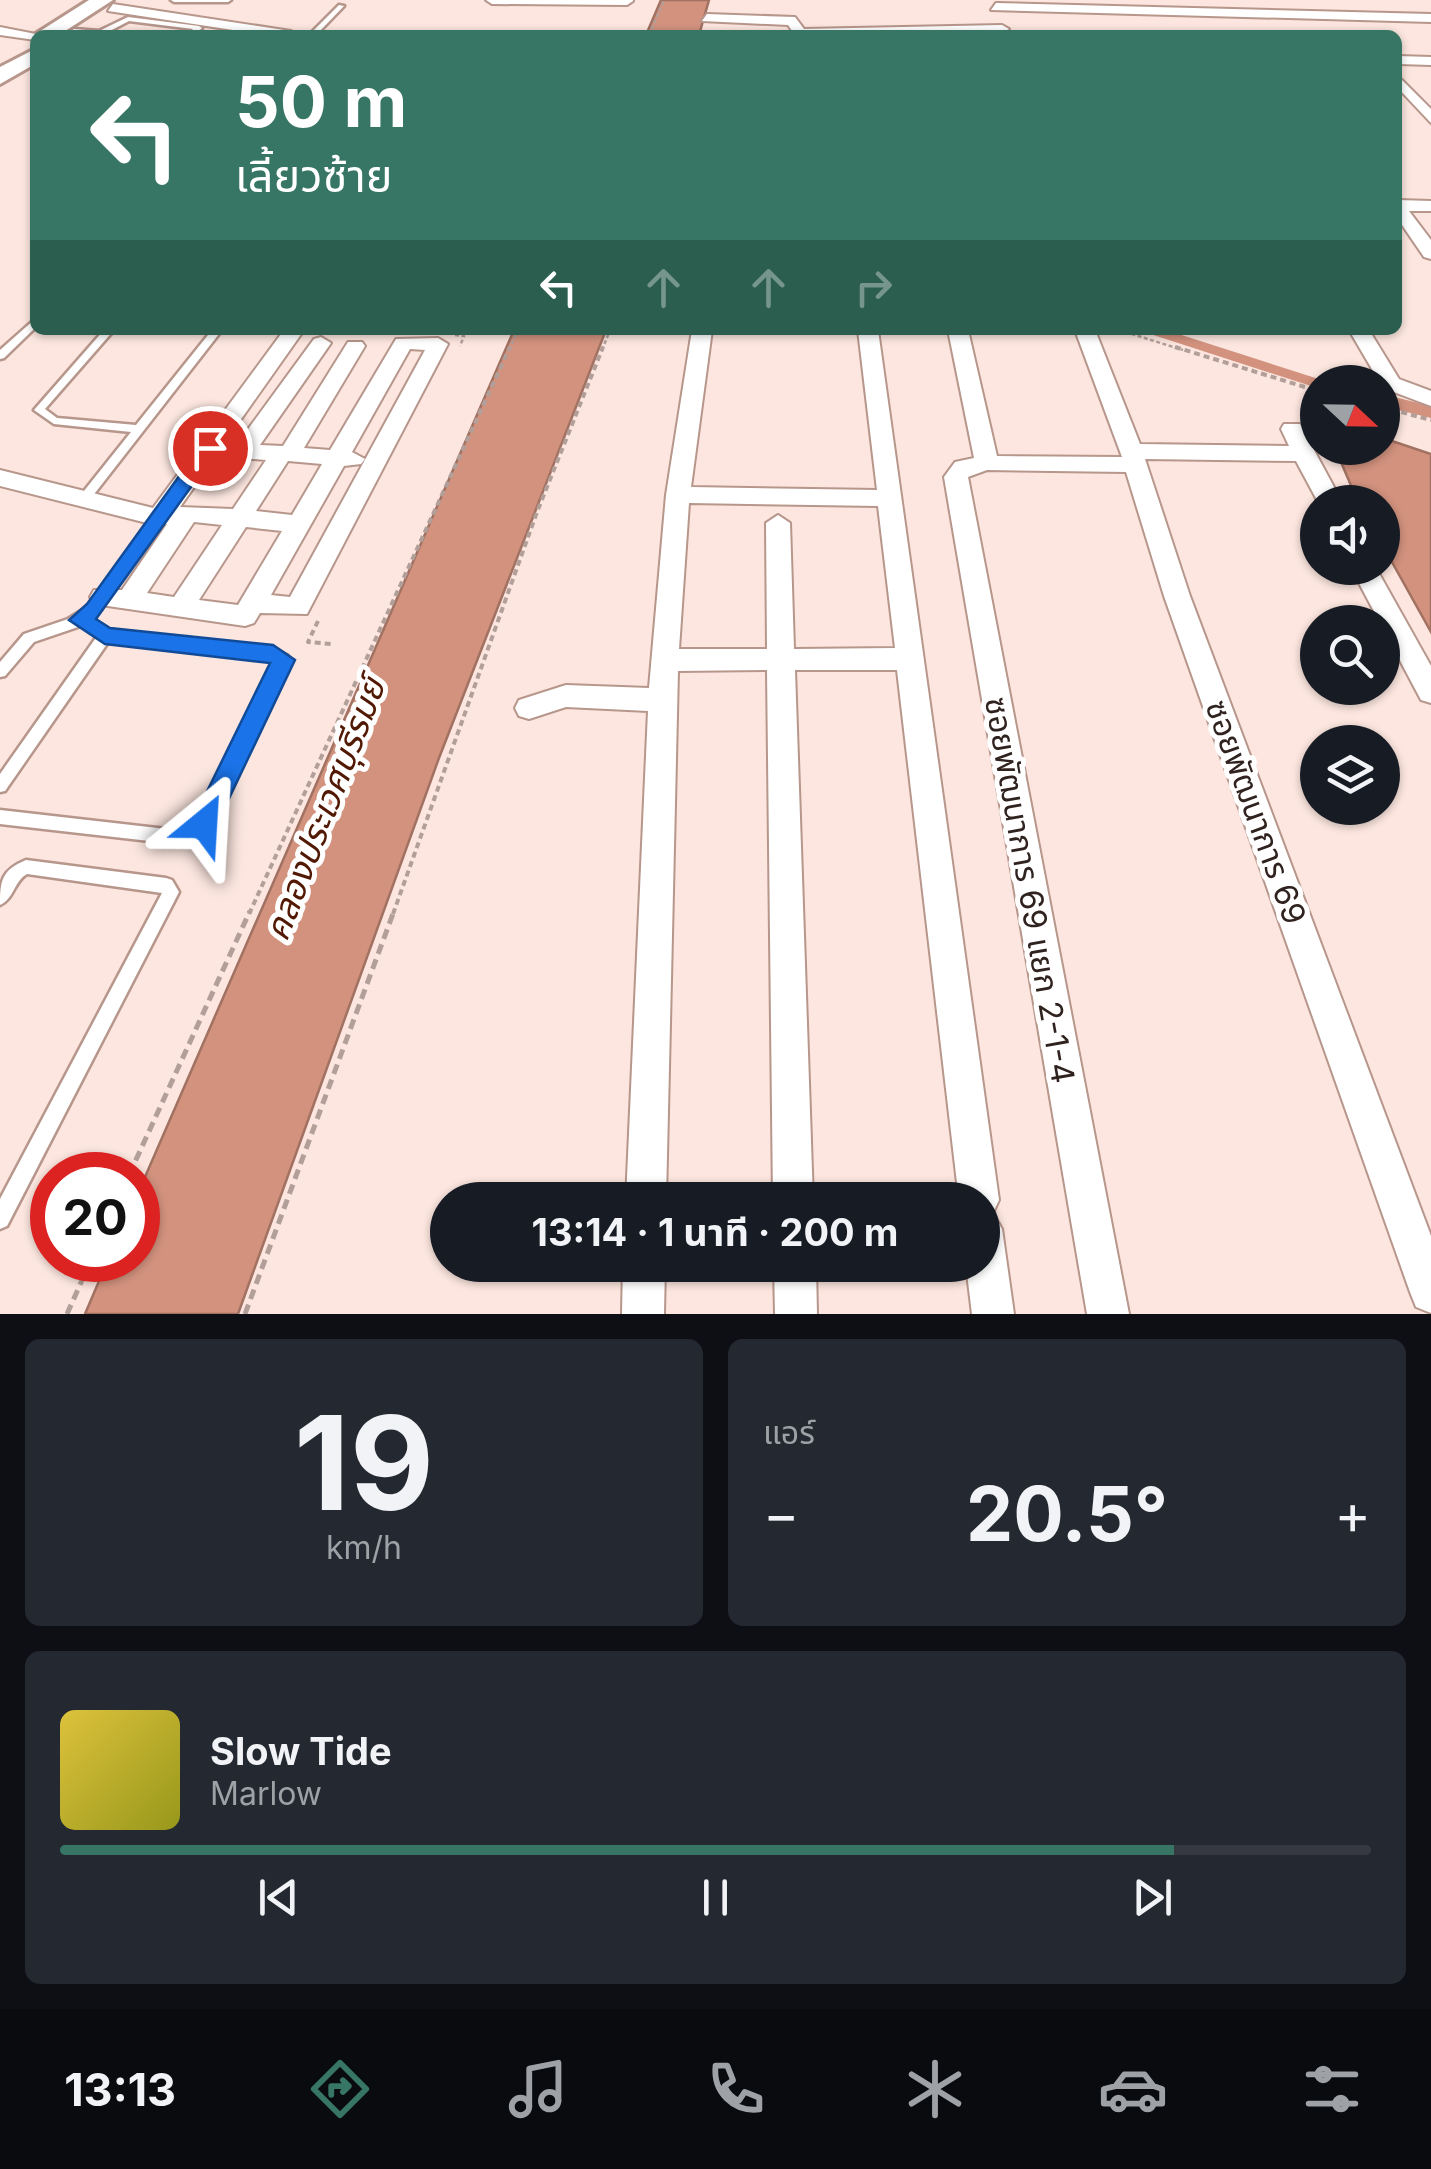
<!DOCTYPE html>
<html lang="th">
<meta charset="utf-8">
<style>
:root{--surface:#171b24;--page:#242831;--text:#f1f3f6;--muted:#9ea1a6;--line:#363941;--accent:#377664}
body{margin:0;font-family:Inter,"Noto Sans Thai",sans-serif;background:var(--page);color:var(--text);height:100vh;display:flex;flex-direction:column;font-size:38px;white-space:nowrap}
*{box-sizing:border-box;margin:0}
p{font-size:32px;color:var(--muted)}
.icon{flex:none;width:55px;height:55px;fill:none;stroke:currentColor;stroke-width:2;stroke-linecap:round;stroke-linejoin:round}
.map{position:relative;height:1314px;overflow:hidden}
.drawer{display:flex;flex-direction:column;gap:25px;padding:25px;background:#0d0f14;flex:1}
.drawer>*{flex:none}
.guide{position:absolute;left:30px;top:30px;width:1372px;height:305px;border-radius:15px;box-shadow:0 2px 8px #0004;background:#377664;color:#fff;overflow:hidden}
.needle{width:65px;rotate:112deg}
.controls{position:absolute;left:1300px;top:365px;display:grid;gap:20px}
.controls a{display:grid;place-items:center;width:100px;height:100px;border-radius:50%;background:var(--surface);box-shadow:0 2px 8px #0004;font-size:50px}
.speed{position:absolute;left:30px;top:1152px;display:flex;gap:20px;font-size:50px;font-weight:700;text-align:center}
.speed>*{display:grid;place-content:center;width:130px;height:130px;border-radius:50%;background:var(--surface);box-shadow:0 2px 8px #0004;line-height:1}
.speed .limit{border:15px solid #d22;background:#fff;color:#111}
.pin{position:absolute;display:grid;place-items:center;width:85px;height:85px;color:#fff;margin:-42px;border:5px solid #fff;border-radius:50%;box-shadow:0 2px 10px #0007}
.me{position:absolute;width:110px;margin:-55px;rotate:27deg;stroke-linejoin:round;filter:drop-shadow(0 0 8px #0008)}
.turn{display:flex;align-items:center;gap:35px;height:210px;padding:0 40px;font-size:45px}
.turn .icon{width:130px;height:130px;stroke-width:2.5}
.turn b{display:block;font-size:70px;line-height:85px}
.lanes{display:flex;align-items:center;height:95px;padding:0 40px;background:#0003;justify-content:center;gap:50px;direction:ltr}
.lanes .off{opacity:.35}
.big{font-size:75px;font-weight:700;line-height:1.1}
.drawer .card{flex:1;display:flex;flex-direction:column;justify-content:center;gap:15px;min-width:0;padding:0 35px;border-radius:15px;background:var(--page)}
.drawer .dial{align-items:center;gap:0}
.dial b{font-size:130px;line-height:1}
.song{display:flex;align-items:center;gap:30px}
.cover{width:120px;height:120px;border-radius:15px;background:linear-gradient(135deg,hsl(50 70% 55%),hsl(60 70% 35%))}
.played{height:10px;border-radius:5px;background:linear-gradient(90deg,var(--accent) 85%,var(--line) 85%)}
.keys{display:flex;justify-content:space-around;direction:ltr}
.heat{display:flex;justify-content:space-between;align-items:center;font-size:55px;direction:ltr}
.drawer .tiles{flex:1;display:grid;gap:25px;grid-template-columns:1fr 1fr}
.card:last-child{grid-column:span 2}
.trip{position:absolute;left:430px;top:1182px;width:570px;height:100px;border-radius:50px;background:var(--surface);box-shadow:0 2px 8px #0004;font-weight:700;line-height:100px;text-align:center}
.tab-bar{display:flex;height:160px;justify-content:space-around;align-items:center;background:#090b0e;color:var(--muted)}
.tab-bar .icon{width:70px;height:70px}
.tab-bar .current{color:var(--accent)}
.tab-bar b{font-size:45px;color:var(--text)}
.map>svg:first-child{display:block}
</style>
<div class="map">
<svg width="1431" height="1314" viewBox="0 0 1431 1314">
<rect width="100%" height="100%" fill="#fce6df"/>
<!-- water -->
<g fill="#d2927e" stroke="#a17162" stroke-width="2.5">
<polygon points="661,0 709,0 699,35 646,35"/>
<polygon points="514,330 606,330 439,758 238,1314 85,1314 108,1260 138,1260 138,1193"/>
<polygon points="1383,438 1431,454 1431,632 1383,546 1382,502 1358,502 1335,448 1382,448"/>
</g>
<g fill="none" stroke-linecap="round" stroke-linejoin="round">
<!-- canal -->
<g fill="#d2927e" fill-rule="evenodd">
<polygon points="1138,330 1166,330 1328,382 1311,386"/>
<polygon points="1382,394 1431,406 1431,418 1382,406"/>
</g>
<!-- lane casing -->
<g stroke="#b7968b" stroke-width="5">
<g id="lane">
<polygon points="171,0 231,0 228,2 174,2"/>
<polygon points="339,5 344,6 316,35 309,35"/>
<polygon points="128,17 199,26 202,28 194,35 187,35 193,29 129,21 108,32 127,35 99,35 71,31 74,29 99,31"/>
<polygon points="35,319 35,328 4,358 0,359 0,350"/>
<polygon points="104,330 114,330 45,409 57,418 136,425 212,330 222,330 88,502 80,502 78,499 80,496 131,432 54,424 34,410"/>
<polygon points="159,514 165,518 163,521 99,612 78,627 34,642 5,676 0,677 0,662 24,634 68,619 89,606 155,515"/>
<polygon points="105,631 273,648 288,656 290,660 210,829 176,844 0,824 0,810 175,830 198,819 275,662 270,658 109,641 5,791 0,792 0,774 100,632"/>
<path d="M26 860 166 878 172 880 179 892 7 1226 0 1229V1199L162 893 27 874C14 881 14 899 0 905 0 880 2 870 26 860Z"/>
</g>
</g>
<!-- street casing -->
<g stroke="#b7968b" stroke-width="4">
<g id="street">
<polygon points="486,0 633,0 633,1 627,5 492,4"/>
<polygon points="996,3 1431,14 1431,22 991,10"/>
<polygon points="113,4 291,31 298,35 265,35 108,11"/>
<polygon points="707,14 795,17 804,29 1002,25 1009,29 1002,33 795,35 788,25 702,21"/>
<polygon points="0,27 41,35 35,35 35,40 0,35"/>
<polygon points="1398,56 1431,57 1431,65 1398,64"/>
<polygon points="1398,76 1431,109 1431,123 1398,88"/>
<polygon points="1398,200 1431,201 1431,211 1409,211 1431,240 1431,259 1424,257 1398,219"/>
<path d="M284 330H304L225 442 238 443 314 339 321 337 331 343 260 445 283 446 348 342H362L365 346 304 448 330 450 396 339 438 338 448 344 307 614 260 613 254 623 245 626 94 604 90 597 94 590H122L167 524 159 526 0 486V470L153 508ZM410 349 425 350 290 597 271 595 344 466 361 464 365 459 352 452ZM216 456 266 460 233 509 180 507ZM288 461 322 464 292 515 256 511ZM194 522 222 525 174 597 147 593ZM246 527 282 531 238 605 199 600Z"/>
<path d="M692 330H712L691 487 877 490 858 330H878L999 1200 993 1213 1002 1229 1014 1314H972L966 1265H982V1200H959L897 670H795L813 1200H773L767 670 678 671 666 1200H626L648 711 566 707 529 719 519 716 515 708 519 700 566 685 649 688 666 495ZM689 503 878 506 895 648 794 649 790 523 778 515 766 523 767 649H679Z"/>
<polygon points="948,330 968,330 997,456 1122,457 1075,330 1095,330 1140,444 1289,446 1281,429 1284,424 1300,424 1342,502 1318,502 1296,461 1145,459 1190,596 1431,1236 1431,1313 1416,1307 1410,1292 1164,596 1126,472 987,470 968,477 1129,1314 1087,1314 944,477 955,462 974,458"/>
<polygon points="1349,330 1369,330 1399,379 1431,391 1431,406 1383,388"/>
<polygon points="1351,568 1376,568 1431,666 1431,703 1421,700"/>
<polygon points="623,1265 665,1265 664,1314 622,1314"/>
<polygon points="774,1265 816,1265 817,1314 775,1314"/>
</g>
</g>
<!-- primary casing -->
<g stroke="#b7968b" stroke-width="6">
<g id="primary">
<polygon points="89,0 113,0 59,35 34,35"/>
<polygon points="35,49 35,64 0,84 0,67"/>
</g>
</g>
<!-- path-far2 -->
<g stroke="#b29f99" stroke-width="2.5" stroke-dasharray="4 2.5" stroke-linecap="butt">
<polyline points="649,35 664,0"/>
<polyline points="1119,330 1183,350"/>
<polyline points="455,335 464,336 460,346"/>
<polyline points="509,350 518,330"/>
<polyline points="602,350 610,330"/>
</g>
<!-- path-far1 -->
<g stroke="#b29f99" stroke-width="4" stroke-dasharray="6 4" stroke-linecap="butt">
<polyline points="1175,347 1318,391"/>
<polyline points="1382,407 1431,420"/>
<polyline points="318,621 308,642 331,644"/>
<polyline points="249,914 510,347"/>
<polyline points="393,914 537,512 603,347"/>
</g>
<!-- path -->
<g stroke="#b29f99" stroke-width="5" stroke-dasharray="10 6" stroke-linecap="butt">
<polyline points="129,1175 250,911"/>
<polyline points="67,1314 91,1260"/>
<polyline points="245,1314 394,911"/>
</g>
<!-- lane -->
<use href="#lane" fill="#fff" fill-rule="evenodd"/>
<!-- street -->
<use href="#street" fill="#fff" fill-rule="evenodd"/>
<!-- primary -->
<use href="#primary" fill="#fff" fill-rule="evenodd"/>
</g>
<!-- route -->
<polygon fill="#1a73e8" stroke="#114b97" stroke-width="2.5" points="210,442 219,448 96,619 110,628 273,645 295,660 213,832 194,832 191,824 270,663 105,644 69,620 87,604 203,443"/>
<g text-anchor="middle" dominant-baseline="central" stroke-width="10" stroke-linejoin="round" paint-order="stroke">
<!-- street labels -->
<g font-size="32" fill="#30231f" stroke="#fff">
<text transform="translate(1256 812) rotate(70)">ซอยพัฒนาการ 69</text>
<text transform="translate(1030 890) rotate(80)">ซอยพัฒนาการ 69 แยก 2-1-4</text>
</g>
<!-- water labels -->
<g font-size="35" font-style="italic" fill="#511804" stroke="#fff">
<text transform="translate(324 809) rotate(-69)">คลองประเวศบุรีรมย์</text>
</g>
</g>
</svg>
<div class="controls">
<a><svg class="needle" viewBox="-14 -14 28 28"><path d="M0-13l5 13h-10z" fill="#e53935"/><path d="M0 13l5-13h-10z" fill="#9ea1a6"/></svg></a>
<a><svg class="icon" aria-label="sound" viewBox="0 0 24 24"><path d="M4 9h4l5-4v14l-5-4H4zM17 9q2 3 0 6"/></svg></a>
<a><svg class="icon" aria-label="search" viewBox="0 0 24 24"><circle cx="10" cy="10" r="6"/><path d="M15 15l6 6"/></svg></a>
<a><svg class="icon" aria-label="layers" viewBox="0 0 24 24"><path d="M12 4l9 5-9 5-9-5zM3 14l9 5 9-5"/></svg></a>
</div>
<div class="speed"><div class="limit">20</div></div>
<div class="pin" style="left:210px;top:448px;background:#d93025"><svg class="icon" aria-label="arrive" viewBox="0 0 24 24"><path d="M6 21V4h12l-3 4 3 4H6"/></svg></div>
<svg class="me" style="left:204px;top:824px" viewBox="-20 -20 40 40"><path d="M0-17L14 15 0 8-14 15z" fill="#1a73e8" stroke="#fff" stroke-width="4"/></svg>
<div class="trip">13:14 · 1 นาที · 200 m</div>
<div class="guide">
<div class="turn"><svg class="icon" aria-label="left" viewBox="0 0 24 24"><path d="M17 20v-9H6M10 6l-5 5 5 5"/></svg><div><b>50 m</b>เลี้ยวซ้าย</div></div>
<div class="lanes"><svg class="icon" aria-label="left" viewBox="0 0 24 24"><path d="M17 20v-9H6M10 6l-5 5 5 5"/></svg><svg class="icon off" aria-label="ahead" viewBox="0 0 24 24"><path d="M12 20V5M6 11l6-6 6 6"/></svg><svg class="icon off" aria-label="ahead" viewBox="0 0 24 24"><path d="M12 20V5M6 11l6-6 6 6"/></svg><svg class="icon off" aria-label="right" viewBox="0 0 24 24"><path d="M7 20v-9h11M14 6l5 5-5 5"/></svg></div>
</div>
</div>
<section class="drawer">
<div class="tiles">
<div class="card dial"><b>19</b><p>km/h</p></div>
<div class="card"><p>แอร์</p>
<div class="heat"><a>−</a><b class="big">20.5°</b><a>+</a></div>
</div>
<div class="card">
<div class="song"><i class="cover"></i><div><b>Slow Tide</b><p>Marlow</p></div></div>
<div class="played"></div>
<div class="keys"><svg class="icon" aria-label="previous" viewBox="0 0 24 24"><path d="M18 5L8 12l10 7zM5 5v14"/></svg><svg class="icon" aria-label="pause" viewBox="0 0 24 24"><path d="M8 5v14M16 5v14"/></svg><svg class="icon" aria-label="next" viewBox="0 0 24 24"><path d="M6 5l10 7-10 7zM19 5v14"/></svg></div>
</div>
</div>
</section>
<nav class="tab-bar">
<b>13:13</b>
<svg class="icon current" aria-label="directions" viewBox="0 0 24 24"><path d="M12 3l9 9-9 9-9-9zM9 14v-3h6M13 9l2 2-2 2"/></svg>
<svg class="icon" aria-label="music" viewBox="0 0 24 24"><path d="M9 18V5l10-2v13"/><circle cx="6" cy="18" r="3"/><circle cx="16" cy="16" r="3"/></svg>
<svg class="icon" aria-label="phone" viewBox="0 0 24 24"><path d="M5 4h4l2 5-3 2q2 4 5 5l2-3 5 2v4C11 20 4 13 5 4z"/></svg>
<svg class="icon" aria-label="climate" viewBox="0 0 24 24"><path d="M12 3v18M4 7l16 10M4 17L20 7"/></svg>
<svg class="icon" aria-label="car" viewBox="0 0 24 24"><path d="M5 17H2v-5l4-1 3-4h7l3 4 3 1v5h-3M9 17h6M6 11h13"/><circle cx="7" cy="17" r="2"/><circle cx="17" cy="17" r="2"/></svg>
<svg class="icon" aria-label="filters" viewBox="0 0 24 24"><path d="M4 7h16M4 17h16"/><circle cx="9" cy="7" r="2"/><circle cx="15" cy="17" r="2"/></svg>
</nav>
